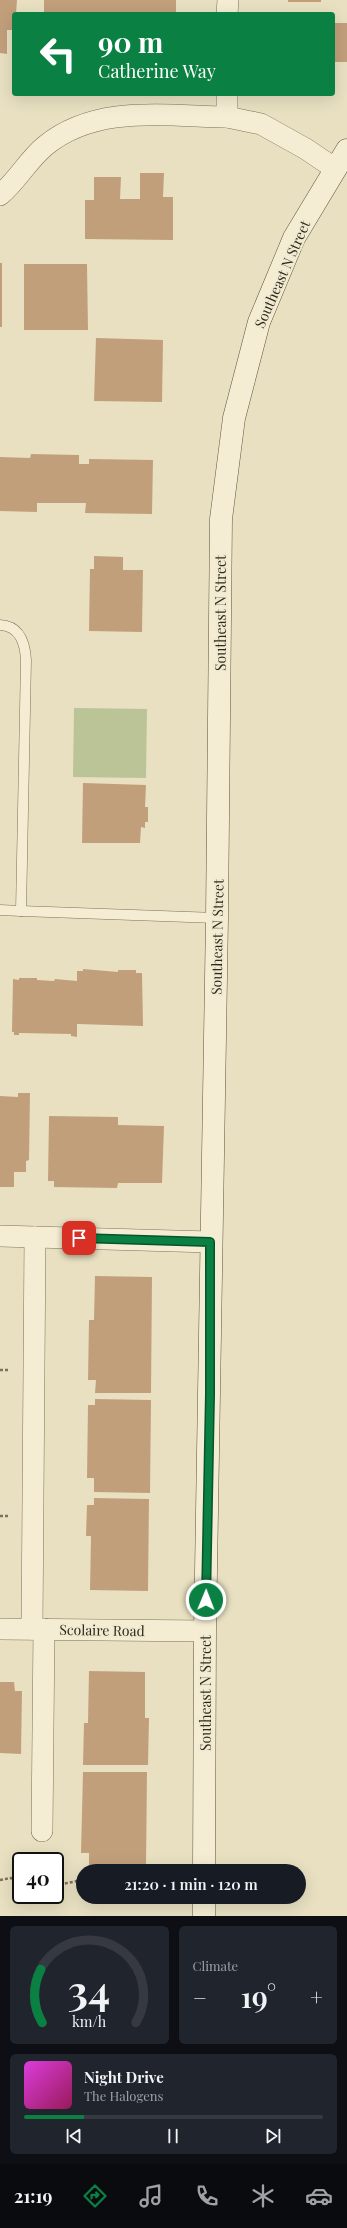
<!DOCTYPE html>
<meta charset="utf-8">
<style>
:root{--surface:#171b24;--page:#20242c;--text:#f1f3f6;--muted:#9ea1a6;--line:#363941;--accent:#0b8043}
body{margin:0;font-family:"Playfair Display",serif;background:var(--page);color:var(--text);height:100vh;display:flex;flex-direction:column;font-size:15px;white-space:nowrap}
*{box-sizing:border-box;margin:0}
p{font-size:13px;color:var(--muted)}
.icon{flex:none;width:22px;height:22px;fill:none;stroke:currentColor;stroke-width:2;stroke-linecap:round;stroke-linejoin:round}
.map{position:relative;height:1916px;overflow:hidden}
.drawer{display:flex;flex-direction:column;gap:10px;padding:10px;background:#0d0f14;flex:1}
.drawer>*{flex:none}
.banner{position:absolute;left:12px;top:12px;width:323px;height:84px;border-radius:4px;box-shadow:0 4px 16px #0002;background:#0b8043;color:#fff;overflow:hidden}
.speed{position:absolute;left:12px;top:1852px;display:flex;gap:8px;font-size:20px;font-weight:700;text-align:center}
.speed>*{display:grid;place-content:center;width:52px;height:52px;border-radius:50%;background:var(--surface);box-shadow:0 4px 16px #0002;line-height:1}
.speed .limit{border:2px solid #111;border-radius:6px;background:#fff;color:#111}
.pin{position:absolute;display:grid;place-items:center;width:34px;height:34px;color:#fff;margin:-17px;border-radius:8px;box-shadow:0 2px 6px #0006}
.me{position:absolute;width:44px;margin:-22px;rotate:1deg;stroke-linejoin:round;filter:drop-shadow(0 0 3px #0008)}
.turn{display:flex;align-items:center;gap:14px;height:84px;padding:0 20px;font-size:18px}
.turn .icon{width:52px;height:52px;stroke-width:2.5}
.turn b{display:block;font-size:28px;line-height:34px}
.big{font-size:30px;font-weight:600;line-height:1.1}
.drawer .widget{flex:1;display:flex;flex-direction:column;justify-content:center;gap:6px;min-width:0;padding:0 14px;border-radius:6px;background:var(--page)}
.drawer .dial{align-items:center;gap:0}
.dial svg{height:104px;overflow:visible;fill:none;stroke:var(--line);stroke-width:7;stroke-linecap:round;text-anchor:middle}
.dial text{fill:var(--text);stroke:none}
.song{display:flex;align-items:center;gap:12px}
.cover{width:48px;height:48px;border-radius:6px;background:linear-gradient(135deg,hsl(300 70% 55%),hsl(330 70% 35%))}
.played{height:4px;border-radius:2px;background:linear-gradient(90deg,var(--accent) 20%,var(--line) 20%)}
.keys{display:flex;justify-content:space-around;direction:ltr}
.heat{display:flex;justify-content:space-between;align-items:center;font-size:22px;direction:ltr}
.drawer .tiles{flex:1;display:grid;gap:10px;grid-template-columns:1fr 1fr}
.widget:last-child{grid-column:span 2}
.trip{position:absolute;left:76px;top:1864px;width:230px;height:40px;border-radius:20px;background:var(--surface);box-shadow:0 4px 16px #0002;font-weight:600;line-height:40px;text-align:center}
.dock{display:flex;height:64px;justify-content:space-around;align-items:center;background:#090b0e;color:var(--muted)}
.dock .icon{width:28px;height:28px}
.dock .active{color:var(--accent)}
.dock b{font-size:18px;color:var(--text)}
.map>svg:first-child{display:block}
</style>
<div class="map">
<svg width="347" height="1916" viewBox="0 0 347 1916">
<rect width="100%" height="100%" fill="#e8e0c1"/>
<!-- green -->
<polygon fill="#bac497" points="74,708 147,709 146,778 73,777"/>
<!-- building -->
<g fill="#c29f7b">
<polygon points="0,0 17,0 16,14 14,14 14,30 7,30 7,54 0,53"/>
<rect x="44" y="0" width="132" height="14"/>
<rect x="288" y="0" width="33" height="2"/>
<rect x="333" y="23" width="14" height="39"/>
<polygon points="140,173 164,173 163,197 173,197 173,240 85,239 85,200 94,200 94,177 121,177 120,199 140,199"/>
<rect x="0" y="263" width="2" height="64"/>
<polygon points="24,264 87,264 88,330 24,330"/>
<polygon points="96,338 163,340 162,402 94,401"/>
<polygon points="31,454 79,455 79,464 89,464 89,459 153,460 152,514 85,513 86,503 37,503 37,512 0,511 0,457 30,458"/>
<polygon points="94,556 123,557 123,570 143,570 142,632 89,631 90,569 94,569"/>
<polygon points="83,783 146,785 145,807 148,807 148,822 145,822 145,828 141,827 140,843 82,843"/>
<polygon points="83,969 118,972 118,970 136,970 136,973 142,973 143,1026 77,1024 77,1037 71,1036 71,1034 19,1033 19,1035 14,1035 14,1032 12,1032 13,979 19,980 19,978 37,978 37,980 54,981 55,979 77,981 77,971 83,971"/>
<polygon points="18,1093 30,1093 29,1160 26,1161 26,1172 14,1172 14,1187 0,1187 0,1096 18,1097"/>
<polygon points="49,1116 118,1117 118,1125 164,1126 162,1183 118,1183 117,1188 54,1187 54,1181 48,1181"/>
<polygon points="95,1276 152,1277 151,1393 95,1393 96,1380 88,1380 89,1320 94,1320"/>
<polygon points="95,1399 151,1400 150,1493 94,1492 94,1478 87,1478 88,1405 95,1405"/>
<polygon points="94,1498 149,1499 148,1591 90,1590 91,1536 86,1536 87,1505 94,1505"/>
<polygon points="89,1671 145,1672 145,1718 149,1718 148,1765 83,1765 84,1723 88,1723"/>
<polygon points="0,1682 14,1682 15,1691 22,1691 21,1754 0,1753"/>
<polygon points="83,1772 147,1772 146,1866 89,1865 89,1853 81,1853"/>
</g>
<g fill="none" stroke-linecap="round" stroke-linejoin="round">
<!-- lane casing -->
<g stroke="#7f715b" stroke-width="11">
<g id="lane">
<path d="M0 625C20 626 25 643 26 660L21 911 0 910"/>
<polyline points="21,911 217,918"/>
</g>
</g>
<!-- street casing -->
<g stroke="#7f715b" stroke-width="22">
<g id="street">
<polyline points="227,14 228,0"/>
<polyline points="227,94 227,117 261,124 306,149 334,168"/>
<path d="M0 195C17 181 28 160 45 146 96 104 166 116 227 117"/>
<polyline points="0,1236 210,1242"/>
<polyline points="0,1629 205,1631"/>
<polyline points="32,1629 35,1237"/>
<polyline points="42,1831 44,1629"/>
</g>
</g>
<!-- secondary casing -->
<g stroke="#61533e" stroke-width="23">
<g id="secondary">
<polyline points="204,1871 205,1631 217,918 221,519 234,418 259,322 294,238 347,150"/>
<polyline points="204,1916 204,1897"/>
</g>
</g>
<!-- path -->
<g stroke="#7f715b" stroke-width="2.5" stroke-dasharray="3 2" stroke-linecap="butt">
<polyline points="0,1370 9,1370"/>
<polyline points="0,1516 8,1516"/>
<polyline points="40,1861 40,1854"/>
<polyline points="0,1880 11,1878 21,1880"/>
<polyline points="55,1883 62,1884 83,1880"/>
</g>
<!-- lane -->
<use href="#lane" stroke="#f4edd3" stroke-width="10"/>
<!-- street -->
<use href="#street" stroke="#f4edd3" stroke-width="21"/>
<!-- secondary -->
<use href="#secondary" stroke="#f4edd3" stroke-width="22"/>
</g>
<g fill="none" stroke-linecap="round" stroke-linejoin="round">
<!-- route casing -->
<g stroke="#07532c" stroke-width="10">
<polyline id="route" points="79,1238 210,1242 210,1394 206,1600"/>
</g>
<!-- route -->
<use href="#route" stroke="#0b8043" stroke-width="7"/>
</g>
<g text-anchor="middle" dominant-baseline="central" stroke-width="4" stroke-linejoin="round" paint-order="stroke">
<!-- street labels -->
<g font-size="14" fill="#30281d" stroke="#f0ead0">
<text transform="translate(282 274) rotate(-66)">Southeast N Street</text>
<text transform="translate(220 613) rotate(-90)">Southeast N Street</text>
<text transform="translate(217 937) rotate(-89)">Southeast N Street</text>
<text transform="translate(102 1630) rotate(1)">Scolaire Road</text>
<text transform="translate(205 1693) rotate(-90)">Southeast N Street</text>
</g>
</g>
</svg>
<div class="speed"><div class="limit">40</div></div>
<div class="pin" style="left:79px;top:1238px;background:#d93025"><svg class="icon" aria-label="arrive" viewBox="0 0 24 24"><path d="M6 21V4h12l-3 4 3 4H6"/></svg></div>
<svg class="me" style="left:206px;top:1600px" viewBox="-20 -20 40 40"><circle r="17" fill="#0b8043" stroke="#fff" stroke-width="3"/><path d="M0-11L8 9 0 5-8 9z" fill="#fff"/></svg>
<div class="trip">21:20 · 1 min · 120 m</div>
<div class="banner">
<div class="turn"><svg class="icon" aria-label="left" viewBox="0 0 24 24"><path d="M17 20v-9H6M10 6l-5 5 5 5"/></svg><div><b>90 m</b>Catherine Way</div></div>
</div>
</div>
<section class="drawer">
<div class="tiles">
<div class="widget dial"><svg viewBox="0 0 100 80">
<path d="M14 69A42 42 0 1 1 86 69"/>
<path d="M14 69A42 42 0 0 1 13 28" stroke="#0b8043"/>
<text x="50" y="56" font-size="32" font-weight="700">34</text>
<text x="50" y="72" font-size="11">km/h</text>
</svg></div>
<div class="widget"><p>Climate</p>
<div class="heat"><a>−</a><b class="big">19°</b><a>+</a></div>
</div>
<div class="widget">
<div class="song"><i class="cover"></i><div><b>Night Drive</b><p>The Halogens</p></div></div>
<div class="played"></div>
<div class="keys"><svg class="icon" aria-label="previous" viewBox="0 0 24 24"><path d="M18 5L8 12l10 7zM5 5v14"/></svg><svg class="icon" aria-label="pause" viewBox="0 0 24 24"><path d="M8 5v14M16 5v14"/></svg><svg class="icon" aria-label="next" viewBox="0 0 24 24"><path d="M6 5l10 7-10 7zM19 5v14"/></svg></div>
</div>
</div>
</section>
<nav class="dock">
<b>21:19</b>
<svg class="icon active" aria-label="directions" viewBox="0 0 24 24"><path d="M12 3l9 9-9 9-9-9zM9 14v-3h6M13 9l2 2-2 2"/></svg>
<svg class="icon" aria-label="music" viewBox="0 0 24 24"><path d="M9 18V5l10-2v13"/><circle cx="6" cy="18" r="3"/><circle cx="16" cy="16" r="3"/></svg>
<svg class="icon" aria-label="phone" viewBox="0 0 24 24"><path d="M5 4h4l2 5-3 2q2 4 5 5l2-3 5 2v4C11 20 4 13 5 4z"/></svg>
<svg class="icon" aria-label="climate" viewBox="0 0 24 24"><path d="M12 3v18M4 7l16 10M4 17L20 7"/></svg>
<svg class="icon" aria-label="car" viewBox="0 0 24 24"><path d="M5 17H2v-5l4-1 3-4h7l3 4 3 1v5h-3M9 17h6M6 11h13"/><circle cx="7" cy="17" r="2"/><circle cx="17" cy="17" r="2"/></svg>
</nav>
